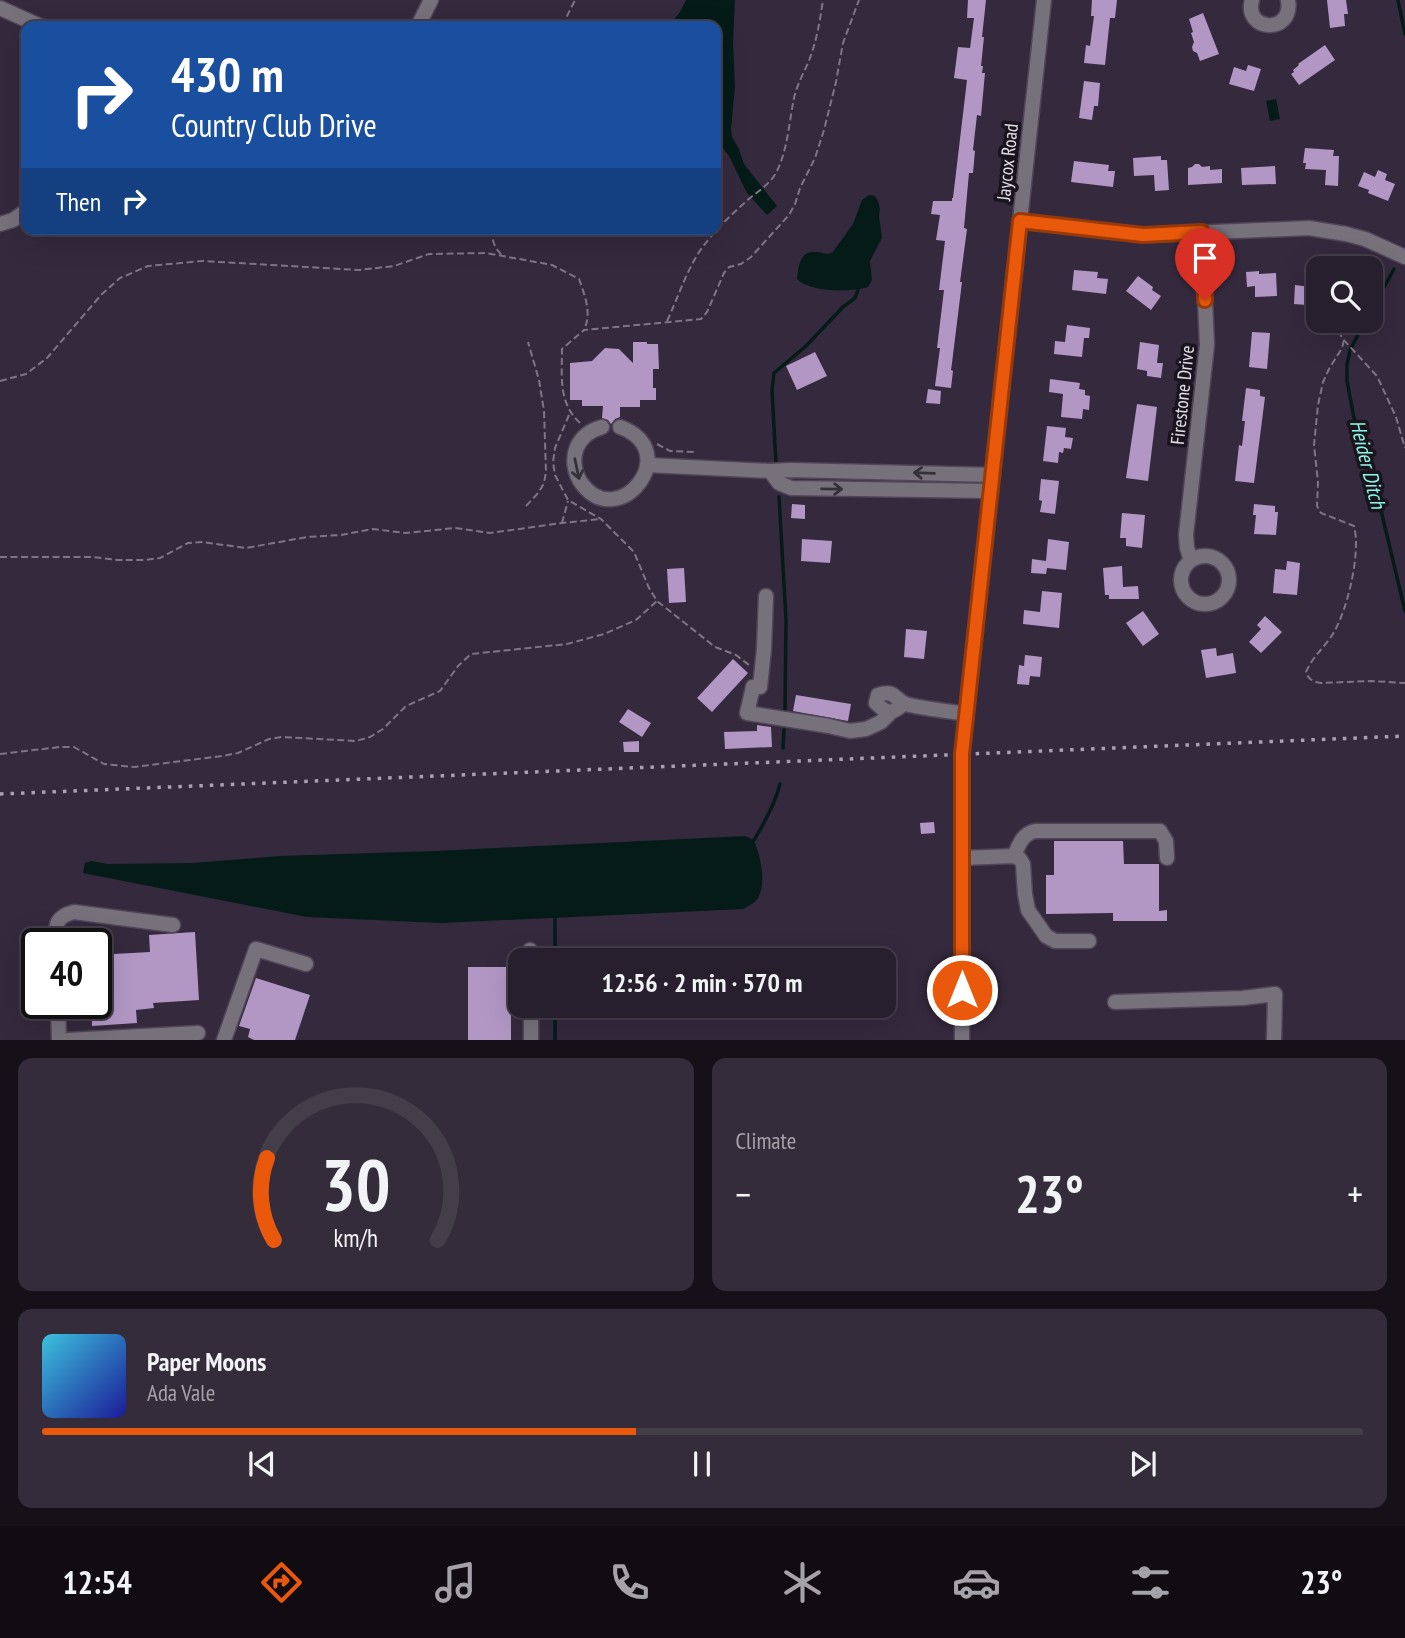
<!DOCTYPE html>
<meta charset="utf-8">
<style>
:root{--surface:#281f2e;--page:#342c3a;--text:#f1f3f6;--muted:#a5a2aa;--line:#443d4a;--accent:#ea580c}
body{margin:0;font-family:"PT Sans Narrow",sans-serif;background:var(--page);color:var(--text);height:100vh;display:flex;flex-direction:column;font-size:26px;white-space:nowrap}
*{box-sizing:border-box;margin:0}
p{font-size:23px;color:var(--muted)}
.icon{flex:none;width:38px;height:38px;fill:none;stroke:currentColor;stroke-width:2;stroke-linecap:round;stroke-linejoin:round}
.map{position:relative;height:1040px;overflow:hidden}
.panel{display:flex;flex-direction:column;gap:18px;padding:18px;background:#161119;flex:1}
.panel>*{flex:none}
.top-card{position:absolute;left:21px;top:21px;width:700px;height:214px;border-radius:14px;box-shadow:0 7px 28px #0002,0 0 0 2px var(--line);background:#1a4fa0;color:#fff;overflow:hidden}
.tools{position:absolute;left:1306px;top:256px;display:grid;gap:14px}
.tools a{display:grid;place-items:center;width:77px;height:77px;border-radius:14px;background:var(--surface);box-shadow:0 7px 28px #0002,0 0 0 2px var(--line);font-size:35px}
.speed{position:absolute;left:21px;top:928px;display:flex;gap:14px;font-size:35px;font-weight:700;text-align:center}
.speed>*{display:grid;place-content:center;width:91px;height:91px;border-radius:50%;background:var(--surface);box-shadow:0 7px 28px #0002,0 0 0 2px var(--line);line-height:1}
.speed .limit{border:4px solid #111;border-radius:10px;background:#fff;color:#111}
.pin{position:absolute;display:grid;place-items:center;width:60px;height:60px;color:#fff;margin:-72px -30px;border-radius:50% 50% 50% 0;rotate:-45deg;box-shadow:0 0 7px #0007}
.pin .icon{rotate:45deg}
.me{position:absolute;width:77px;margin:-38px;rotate:0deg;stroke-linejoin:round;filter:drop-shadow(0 0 5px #0008)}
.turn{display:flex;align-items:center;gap:24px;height:147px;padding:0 35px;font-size:32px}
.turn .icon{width:91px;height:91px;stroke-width:2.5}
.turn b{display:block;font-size:49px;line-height:60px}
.then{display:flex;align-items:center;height:66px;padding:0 35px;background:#0003;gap:14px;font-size:26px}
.big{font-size:52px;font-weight:600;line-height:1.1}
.panel .tile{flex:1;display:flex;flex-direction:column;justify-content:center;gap:10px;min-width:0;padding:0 24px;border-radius:14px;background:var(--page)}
.panel .dial{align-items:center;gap:0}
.dial svg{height:182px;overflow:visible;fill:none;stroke:var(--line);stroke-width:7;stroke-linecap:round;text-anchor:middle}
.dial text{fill:var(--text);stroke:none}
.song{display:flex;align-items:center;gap:21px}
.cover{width:84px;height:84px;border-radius:10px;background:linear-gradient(135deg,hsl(190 70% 55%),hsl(240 70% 35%))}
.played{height:7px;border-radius:4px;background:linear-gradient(90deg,var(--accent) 45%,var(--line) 45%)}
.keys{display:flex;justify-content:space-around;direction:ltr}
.heat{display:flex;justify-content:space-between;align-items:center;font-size:38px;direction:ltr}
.panel .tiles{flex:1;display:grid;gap:18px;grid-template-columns:1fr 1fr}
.tile:last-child{grid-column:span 2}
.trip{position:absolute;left:508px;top:948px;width:388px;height:70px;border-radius:14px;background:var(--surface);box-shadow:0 7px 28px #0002,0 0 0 2px var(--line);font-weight:600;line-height:70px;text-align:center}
.dock{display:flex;height:112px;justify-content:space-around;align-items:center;background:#100c12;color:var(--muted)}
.dock .icon{width:49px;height:49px}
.dock .selected{color:var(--accent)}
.dock b{font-size:32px;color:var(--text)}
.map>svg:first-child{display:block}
</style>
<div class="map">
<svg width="1405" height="1040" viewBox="0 0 1405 1040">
<rect width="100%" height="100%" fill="#35293d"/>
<!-- water -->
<g fill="#051b18">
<polygon points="686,0 735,0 733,42 735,87 731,128 732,137 739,149 744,164 777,206 767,215 747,193 729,156 719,143 716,144 716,26 668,26 680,12"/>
<polygon points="1276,99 1280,119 1270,121 1266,101"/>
<path d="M869 195 875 196 878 201 880 209 879 216 882 238 870 261 872 280 868 287C850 292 811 293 797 279 798 268 800 251 814 252 822 252 825 255 832 253L853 224 862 200Z"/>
<path d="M745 836 754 840C760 856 767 882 758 898 755 903 748 906 744 909L441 923 307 917 83 873 85 863 91 861 108 864 192 863 280 856 435 851Z"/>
</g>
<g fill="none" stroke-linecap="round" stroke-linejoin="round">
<!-- stream -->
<g stroke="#051b18" stroke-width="3.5">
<polyline points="1398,0 1405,34"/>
<polyline points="1370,313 1394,269"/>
<polyline points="1366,320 1350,350 1347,365 1347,381 1354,418 1374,481 1405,611"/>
<polyline points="776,464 772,390 774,373 806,346 843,307 855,298 858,290"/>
<polyline points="779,497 786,620 785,710"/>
<polyline points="783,748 784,730"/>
<path d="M754 840C765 822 775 804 780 784"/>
<polyline points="555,961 555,918"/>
<polyline points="555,1040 555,1006"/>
</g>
</g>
<!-- building -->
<g fill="#b297c5">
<polygon points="968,0 986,0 982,37 984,37 981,66 983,66 982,73 985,73 981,116 977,115 973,150 975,151 973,173 969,173 964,228 967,229 960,282 962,282 952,363 951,370 953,371 951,388 935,386 940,348 937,348 944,290 939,290 945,241 936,240 940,215 931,214 933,201 952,201 952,198 953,198 967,80 954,78 958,47 970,48 974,18 967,18"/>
<polygon points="1092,0 1117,0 1115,18 1110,18 1105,65 1084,63 1086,45 1090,46 1094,16 1091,16"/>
<polygon points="1327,0 1346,0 1348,14 1344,14 1345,26 1330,28"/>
<polygon points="1203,13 1219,54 1200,61 1197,53 1193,51 1192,47 1194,42 1191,33 1193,32 1189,19"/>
<polygon points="1325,45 1335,60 1299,85 1291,74 1294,72 1293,70 1299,65 1298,64"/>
<polygon points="1248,65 1261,69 1254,91 1229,84 1234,67 1246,71"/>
<polygon points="1084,81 1100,83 1098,106 1094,106 1092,120 1079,118"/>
<polygon points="1305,148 1334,150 1333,156 1339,156 1338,186 1325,185 1326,170 1305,169 1306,163 1303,163"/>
<polygon points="1161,156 1161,160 1167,160 1169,190 1155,191 1154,175 1134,176 1133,158"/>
<polygon points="1074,161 1109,165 1108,171 1115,171 1113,187 1071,182"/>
<polygon points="1195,164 1199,164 1202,167 1210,166 1210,170 1222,169 1222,183 1188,185 1188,168 1192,167"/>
<polygon points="1275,166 1276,184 1242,185 1241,168"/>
<polygon points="1378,170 1387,174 1385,180 1395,184 1388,201 1368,193 1369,190 1358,186 1364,172 1375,177"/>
<polygon points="1074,270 1098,272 1097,278 1108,279 1106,294 1072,290"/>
<polygon points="1259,271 1259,274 1276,273 1277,296 1255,297 1255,286 1247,287 1246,272"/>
<polygon points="1138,276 1153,287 1152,290 1161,296 1151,310 1126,291"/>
<polygon points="1295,285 1318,288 1318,306 1294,304"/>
<polygon points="1067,325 1090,328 1089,338 1084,338 1082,357 1054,354 1055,341 1065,342"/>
<polygon points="1252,332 1270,333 1267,369 1249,367"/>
<polygon points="633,342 647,342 647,344 658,344 659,369 653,369 653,388 656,388 656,400 640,400 640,407 620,407 620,417 615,419 611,424 608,420 602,418 603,406 582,406 582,400 570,400 570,363 592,361 605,348 619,349 633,363"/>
<polygon points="1140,342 1159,345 1157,363 1163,363 1161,378 1147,376 1147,371 1137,369"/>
<polygon points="815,352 827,376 797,390 786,366"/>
<polygon points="1050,379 1080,383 1079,389 1085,390 1085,395 1090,396 1089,410 1083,409 1082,419 1061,417 1063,394 1049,392"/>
<polygon points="1246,388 1260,390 1260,396 1265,397 1254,483 1235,481 1239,445 1242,446 1245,421 1242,421"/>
<polygon points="928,389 941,391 940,404 926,403"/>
<polygon points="1137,404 1157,407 1148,481 1126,478"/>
<polygon points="1047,426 1066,428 1065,437 1073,438 1071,449 1064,448 1063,453 1059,452 1058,463 1043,461"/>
<polygon points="1041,479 1059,481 1055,514 1040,512 1042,501 1039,500"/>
<polygon points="792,504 805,505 805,519 791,518"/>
<polygon points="1254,504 1275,506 1275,512 1278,512 1276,535 1254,534 1256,515 1253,515"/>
<polygon points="1122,513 1145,515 1142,548 1126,546 1126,538 1120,538"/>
<polygon points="802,539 832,541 830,563 801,561"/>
<polygon points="1048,539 1069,542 1066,570 1047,568 1046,574 1031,573 1032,559 1046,561"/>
<polygon points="1287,561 1300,563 1297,595 1273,593 1275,569 1286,570"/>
<polygon points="1122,566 1123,587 1138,586 1139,599 1109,599 1109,595 1105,595 1103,568"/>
<polygon points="684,568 686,602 669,603 667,569"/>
<polygon points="1042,591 1062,593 1059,628 1023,624 1024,610 1040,612"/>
<polygon points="1143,611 1159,634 1143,646 1126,623"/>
<polygon points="1265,616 1282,632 1261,653 1249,642 1261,629 1257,625"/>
<polygon points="906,629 927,631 924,659 904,657"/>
<polygon points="1216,648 1217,656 1233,653 1236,673 1206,678 1201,650"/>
<polygon points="1025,655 1042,657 1040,677 1030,676 1029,685 1017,684 1019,665 1024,666"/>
<polygon points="733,659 748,673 712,712 697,698"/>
<polygon points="796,695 851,704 848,721 793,711"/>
<polygon points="628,709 651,723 642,737 619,722"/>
<polygon points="757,725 771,727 772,747 725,749 724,732 757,731"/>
<polygon points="639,741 639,752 624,752 623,742"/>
<polygon points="934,822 935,833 921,834 920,823"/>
<polygon points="1054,841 1123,841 1124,864 1159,864 1159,911 1167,910 1167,921 1113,921 1113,913 1046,914 1046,875 1054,875"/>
<polygon points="195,932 199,1000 153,1003 154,1008 136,1010 137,1023 92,1026 92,1011 72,1012 72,1003 96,1003 96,955 150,952 149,935"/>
<rect x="468" y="967" width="43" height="73"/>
<polygon points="256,978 310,995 295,1040 254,1040 248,1037 250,1029 239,1026"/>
</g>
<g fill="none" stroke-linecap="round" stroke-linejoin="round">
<!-- minor casing -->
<g stroke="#514659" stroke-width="17">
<g id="minor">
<path d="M1252 0C1243 32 1294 35 1288 0"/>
<polyline points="0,8 40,26"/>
<polyline points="418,26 431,0"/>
<polyline points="1020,221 1143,235 1309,228 1346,234 1365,239 1405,257"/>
<polyline points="0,224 13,220 26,211"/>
<path d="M602 427C591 430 582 436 577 447 572 459 574 473 582 484 619 533 685 451 620 427"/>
<polyline points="647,465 770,471 791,470 993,475"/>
<polyline points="770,471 779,483 791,488 991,491"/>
<circle cx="1205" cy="580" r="24"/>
<polyline points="1191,560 1187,548 1186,535 1207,345 1202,232"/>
<polyline points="766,596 764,649 760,687 753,687 747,713 829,726 850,731 866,729 881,722 891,712"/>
<path d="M904 703C892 715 887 714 876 703L878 695C893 690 893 696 903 703 910 707 955 712 966 714"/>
<path d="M1014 856C1019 845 1022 834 1035 831H1160L1166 841 1167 858"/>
<polyline points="962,858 1014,856 1020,859 1023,864 1025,894 1028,910 1046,936 1055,941 1089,941"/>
<path d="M56 943C56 926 54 917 74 912L173 925"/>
<polyline points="530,950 531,961"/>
<polyline points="1115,1002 1243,998 1275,994 1274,1040"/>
<polyline points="58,1003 59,1040"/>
<polyline points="531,1006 531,1040"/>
<polyline points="67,1040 198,1033"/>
<polyline points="224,1040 256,949 306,964"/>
<polyline points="962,1040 962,754 1044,0"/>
</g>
</g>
<!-- path -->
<g stroke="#7f7586" stroke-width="2" stroke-dasharray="7 3.5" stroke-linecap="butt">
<polyline points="562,26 575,0"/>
<path d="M492 229C492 241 494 248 503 256"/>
<polyline points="1368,268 1373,258"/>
<polyline points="1341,320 1339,330 1342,338 1377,376 1396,417 1405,448"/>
<path d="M667 321C678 298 689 263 705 244 718 227 734 212 750 198 760 190 771 183 777 171 788 148 789 122 794 98 797 84 805 71 810 58 817 39 820 20 823 0"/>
<path d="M1344 340 1342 348 1329 369 1323 382 1318 405 1314 445 1318 482 1317 506 1321 513 1354 526C1361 552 1348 608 1334 632 1326 646 1312 657 1306 672 1308 679 1313 682 1321 683L1371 681 1405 683"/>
<path d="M0 381 26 374 47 358 101 295 120 278 148 266 202 261 359 270 394 266 429 254 486 253 552 265 579 279C585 296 592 313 584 330"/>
<polyline points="569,415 555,448 553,462 555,475 568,500 601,519 634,552 649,588 657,601 715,647 736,655 749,665"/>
<path d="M580 423C558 403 562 376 562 349L584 330 701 319 707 312 724 273 729 267 741 264 751 257 789 215 795 204 800 188 815 158 824 130 836 82 843 43 859 0"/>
<polyline points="657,444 670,451 696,452"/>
<polyline points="526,506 539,492 544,483 546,472 544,411 539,380 528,342"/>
<polyline points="562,523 568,501"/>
<polyline points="0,557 92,557 118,560 145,560 160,558 188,543 202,542 246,548 307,537 341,535 373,529 406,533 455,528 490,533 562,523 601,519"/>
<polyline points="0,754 60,747 74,747 104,764 134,767 222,756 238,753 269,739 282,737 356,741 370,737 383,729 406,706 440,691 458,666 471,654 567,644 604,634 636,620 657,601"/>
</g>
<!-- minor -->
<use href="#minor" stroke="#77717c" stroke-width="14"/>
<!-- rail -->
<polyline stroke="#aaa2b1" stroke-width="3.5" stroke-dasharray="3.5 7" stroke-linecap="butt" points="0,794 1405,736"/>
</g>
<!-- one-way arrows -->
<defs><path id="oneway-shaft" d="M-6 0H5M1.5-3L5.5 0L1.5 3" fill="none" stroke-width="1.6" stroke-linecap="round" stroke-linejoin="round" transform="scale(1.75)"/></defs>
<g stroke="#35303a">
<use href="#oneway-shaft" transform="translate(577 469) rotate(78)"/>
<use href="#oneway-shaft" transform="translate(924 473) rotate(-178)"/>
<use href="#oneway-shaft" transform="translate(832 489) rotate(1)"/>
</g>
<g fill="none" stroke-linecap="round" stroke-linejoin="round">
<!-- route casing -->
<g stroke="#983908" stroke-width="18">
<polyline id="route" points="962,990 962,754 1020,221 1143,235 1202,232 1205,300"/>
</g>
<!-- route -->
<use href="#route" stroke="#ea580c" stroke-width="12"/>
</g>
<g text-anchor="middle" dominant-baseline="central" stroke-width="7" stroke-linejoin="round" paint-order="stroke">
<!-- street labels -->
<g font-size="19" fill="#e4ddea" stroke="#19141d">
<text transform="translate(1007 162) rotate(-84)">Jaycox Road</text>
<text transform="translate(1182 395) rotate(-84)">Firestone Drive</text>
</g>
<!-- water labels -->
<g font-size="21" font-style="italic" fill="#8cf6e6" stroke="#19141d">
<text transform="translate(1368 464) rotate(76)">Heider Ditch</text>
</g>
</g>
</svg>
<div class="tools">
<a><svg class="icon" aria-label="search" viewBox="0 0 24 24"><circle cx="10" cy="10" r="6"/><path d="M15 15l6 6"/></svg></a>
</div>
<div class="speed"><div class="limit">40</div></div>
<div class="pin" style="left:1205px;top:300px;background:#d93025"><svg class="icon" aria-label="arrive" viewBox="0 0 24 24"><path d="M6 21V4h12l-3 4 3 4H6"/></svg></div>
<svg class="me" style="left:962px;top:990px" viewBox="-20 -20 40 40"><circle r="17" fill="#ea580c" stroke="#fff" stroke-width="3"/><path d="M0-11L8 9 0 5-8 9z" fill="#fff"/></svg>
<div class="trip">12:56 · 2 min · 570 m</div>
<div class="top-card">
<div class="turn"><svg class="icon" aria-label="right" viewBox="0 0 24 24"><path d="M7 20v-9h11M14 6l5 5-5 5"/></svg><div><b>430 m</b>Country Club Drive</div></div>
<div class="then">Then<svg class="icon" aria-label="right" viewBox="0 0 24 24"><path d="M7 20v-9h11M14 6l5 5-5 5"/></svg></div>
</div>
</div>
<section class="panel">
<div class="tiles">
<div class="tile dial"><svg viewBox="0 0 100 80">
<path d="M14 69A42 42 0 1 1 86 69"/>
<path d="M14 69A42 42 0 0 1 11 33" stroke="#ea580c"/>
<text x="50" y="56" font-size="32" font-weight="700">30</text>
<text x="50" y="72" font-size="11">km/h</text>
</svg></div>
<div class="tile"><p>Climate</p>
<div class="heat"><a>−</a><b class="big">23°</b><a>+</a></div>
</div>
<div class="tile">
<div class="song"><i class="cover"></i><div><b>Paper Moons</b><p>Ada Vale</p></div></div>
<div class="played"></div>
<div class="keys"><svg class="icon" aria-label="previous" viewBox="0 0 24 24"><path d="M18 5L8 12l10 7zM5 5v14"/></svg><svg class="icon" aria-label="pause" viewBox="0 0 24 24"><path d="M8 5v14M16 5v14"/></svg><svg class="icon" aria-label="next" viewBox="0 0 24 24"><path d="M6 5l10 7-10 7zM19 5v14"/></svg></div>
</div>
</div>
</section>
<nav class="dock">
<b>12:54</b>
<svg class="icon selected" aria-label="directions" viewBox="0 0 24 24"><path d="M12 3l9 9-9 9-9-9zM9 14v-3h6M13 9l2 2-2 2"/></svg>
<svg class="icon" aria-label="music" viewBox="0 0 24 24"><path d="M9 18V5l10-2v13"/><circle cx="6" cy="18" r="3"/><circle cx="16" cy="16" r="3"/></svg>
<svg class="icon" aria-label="phone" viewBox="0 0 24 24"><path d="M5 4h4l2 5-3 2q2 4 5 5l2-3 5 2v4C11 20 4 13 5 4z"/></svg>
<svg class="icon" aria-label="climate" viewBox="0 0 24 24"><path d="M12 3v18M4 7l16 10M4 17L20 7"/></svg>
<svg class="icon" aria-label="car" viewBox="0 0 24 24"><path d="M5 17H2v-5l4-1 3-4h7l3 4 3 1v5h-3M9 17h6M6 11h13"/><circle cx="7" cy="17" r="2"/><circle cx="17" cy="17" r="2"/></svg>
<svg class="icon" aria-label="filters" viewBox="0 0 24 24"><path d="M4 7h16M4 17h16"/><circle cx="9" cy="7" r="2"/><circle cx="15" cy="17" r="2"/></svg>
<b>23°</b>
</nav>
